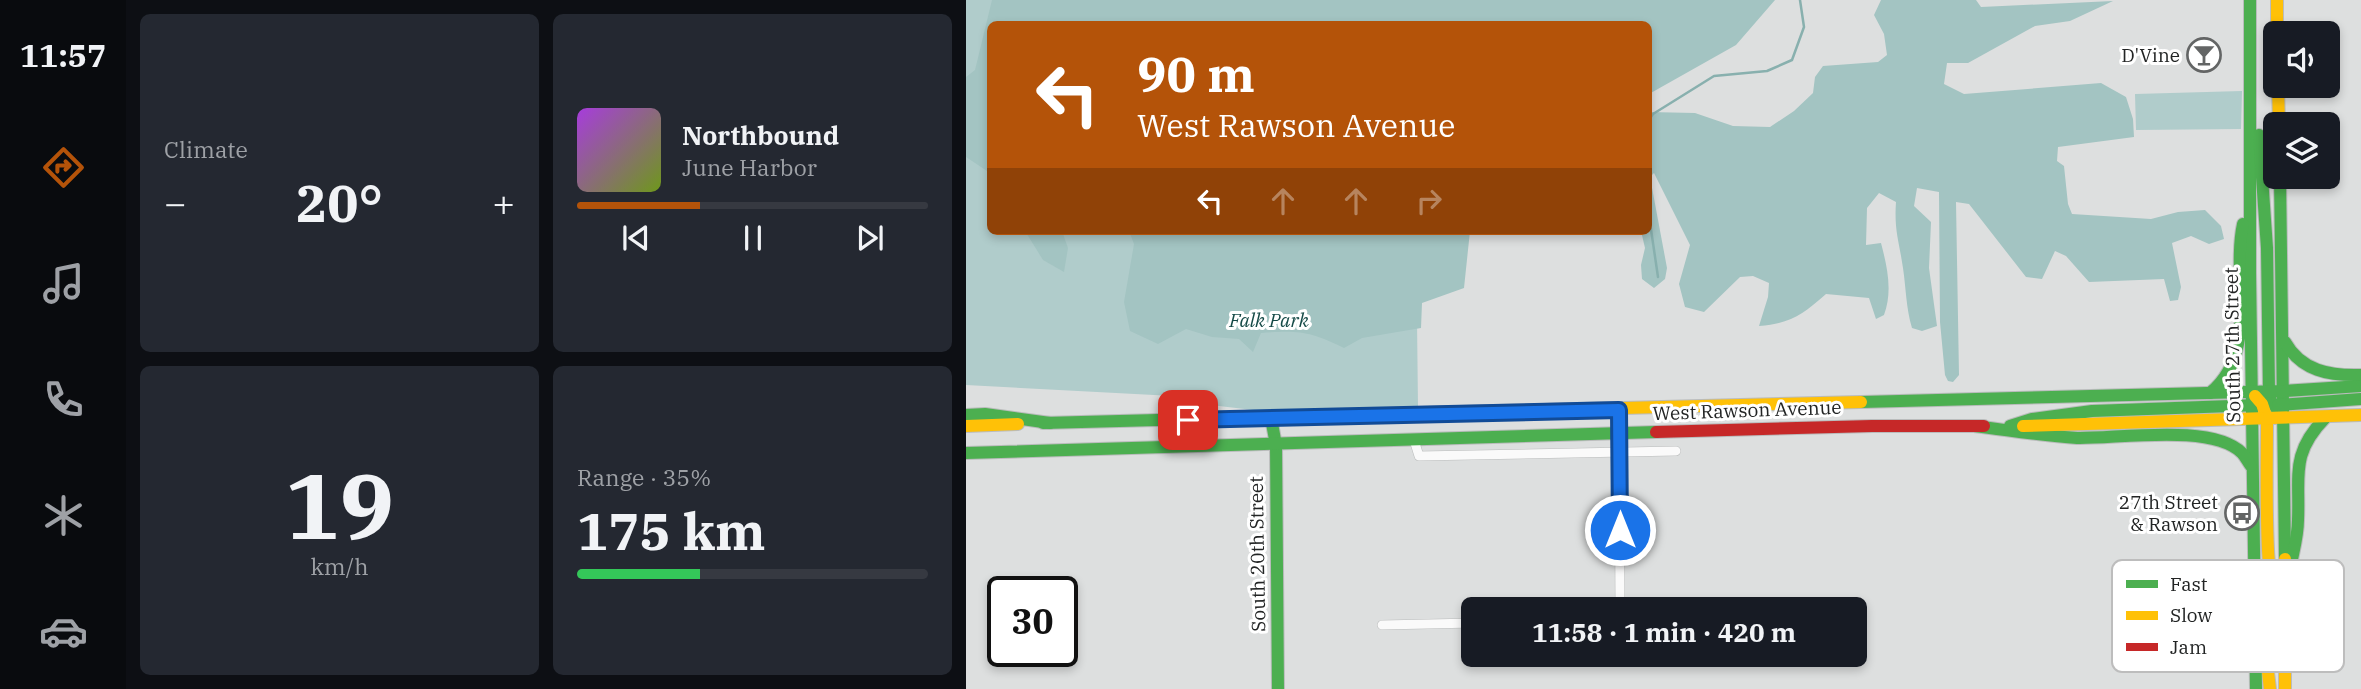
<!DOCTYPE html>
<meta charset="utf-8">
<style>
:root{--surface:#171b24;--page:#242831;--text:#f1f3f6;--muted:#9ea1a6;--line:#363941;--accent:#b45309}
body{margin:0;font-family:"IBM Plex Serif",serif;background:var(--page);color:var(--text);height:100vh;display:flex;flex-direction:column;font-size:26px;white-space:nowrap}
*{box-sizing:border-box;margin:0}
p{font-size:23px;color:var(--muted)}
.icon{flex:none;width:38px;height:38px;fill:none;stroke:currentColor;stroke-width:2;stroke-linecap:round;stroke-linejoin:round}
.map{position:relative;flex:1;overflow:hidden}
.drawer{display:flex;flex-direction:column;gap:14px;padding:14px;background:#0d0f14;width:840px}
.drawer>*{flex:none}
.hud{position:absolute;left:21px;top:21px;width:665px;height:214px;border-radius:10px;box-shadow:0 4px 10px #0003;background:#b45309;color:#fff;overflow:hidden}
.tools{position:absolute;left:1297px;top:21px;display:grid;gap:14px}
.tools a{display:grid;place-items:center;width:77px;height:77px;border-radius:10px;background:var(--surface);box-shadow:0 4px 10px #0003;font-size:35px}
.speed{position:absolute;left:21px;top:576px;display:flex;gap:14px;font-size:35px;font-weight:700;text-align:center}
.speed>*{display:grid;place-content:center;width:91px;height:91px;border-radius:50%;background:var(--surface);box-shadow:0 4px 10px #0003;line-height:1}
.speed .limit{border:4px solid #111;border-radius:10px;background:#fff;color:#111}
.pin{position:absolute;display:grid;place-items:center;width:60px;height:60px;color:#fff;margin:-30px;border-radius:14px;box-shadow:0 4px 10px #0006}
.me{position:absolute;width:77px;margin:-38px;rotate:0deg;stroke-linejoin:round;filter:drop-shadow(0 0 5px #0008)}
.turn{display:flex;align-items:center;gap:24px;height:147px;padding:0 35px;font-size:32px}
.turn .icon{width:91px;height:91px;stroke-width:2.5}
.turn b{display:block;font-size:49px;line-height:60px}
.lanes{display:flex;align-items:center;height:66px;padding:0 35px;background:#0003;justify-content:center;gap:35px;direction:ltr}
.lanes .off{opacity:.35}
.big{font-size:52px;font-weight:800;line-height:1.1}
.drawer .widget{flex:1;display:flex;flex-direction:column;justify-content:center;gap:10px;min-width:0;padding:0 24px;border-radius:10px;background:var(--page)}
.drawer .dial{align-items:center;gap:0}
.dial b{font-size:91px;line-height:1}
.song{display:flex;align-items:center;gap:21px}
.cover{width:84px;height:84px;border-radius:10px;background:linear-gradient(135deg,hsl(280 70% 55%),hsl(80 70% 35%))}
.played{height:7px;border-radius:4px;background:linear-gradient(90deg,var(--accent) 35%,var(--line) 35%)}
.keys{display:flex;justify-content:space-around;direction:ltr}
.heat{display:flex;justify-content:space-between;align-items:center;font-size:38px;direction:ltr}
.charge{height:10px;border-radius:5px;background:linear-gradient(90deg,#34c759 35%,var(--line) 0)}
.drawer .tiles{flex:1;display:grid;gap:14px;grid-template-columns:repeat(2,1fr)}
.trip{position:absolute;left:495px;top:597px;width:406px;height:70px;border-radius:10px;background:var(--surface);box-shadow:0 4px 10px #0003;font-weight:800;line-height:70px;text-align:center}
main{display:flex;flex:1;min-height:0}
.dock{display:flex;flex-direction:column;width:126px;justify-content:space-around;align-items:center;background:#090b0e;color:var(--muted)}
.dock .icon{width:49px;height:49px}
.dock .active{color:var(--accent)}
.dock b{font-size:32px;color:var(--text)}
.map>svg:first-child{display:block}
</style>
<main>
<nav class="dock">
<b>11:57</b>
<svg class="icon active" aria-label="directions" viewBox="0 0 24 24"><path d="M12 3l9 9-9 9-9-9zM9 14v-3h6M13 9l2 2-2 2"/></svg>
<svg class="icon" aria-label="music" viewBox="0 0 24 24"><path d="M9 18V5l10-2v13"/><circle cx="6" cy="18" r="3"/><circle cx="16" cy="16" r="3"/></svg>
<svg class="icon" aria-label="phone" viewBox="0 0 24 24"><path d="M5 4h4l2 5-3 2q2 4 5 5l2-3 5 2v4C11 20 4 13 5 4z"/></svg>
<svg class="icon" aria-label="climate" viewBox="0 0 24 24"><path d="M12 3v18M4 7l16 10M4 17L20 7"/></svg>
<svg class="icon" aria-label="car" viewBox="0 0 24 24"><path d="M5 17H2v-5l4-1 3-4h7l3 4 3 1v5h-3M9 17h6M6 11h13"/><circle cx="7" cy="17" r="2"/><circle cx="17" cy="17" r="2"/></svg>
</nav>
<section class="drawer">
<div class="tiles">
<div class="widget"><p>Climate</p>
<div class="heat"><a>−</a><b class="big">20°</b><a>+</a></div>
</div>
<div class="widget">
<div class="song"><i class="cover"></i><div><b>Northbound</b><p>June Harbor</p></div></div>
<div class="played"></div>
<div class="keys"><svg class="icon" aria-label="previous" viewBox="0 0 24 24"><path d="M18 5L8 12l10 7zM5 5v14"/></svg><svg class="icon" aria-label="pause" viewBox="0 0 24 24"><path d="M8 5v14M16 5v14"/></svg><svg class="icon" aria-label="next" viewBox="0 0 24 24"><path d="M6 5l10 7-10 7zM19 5v14"/></svg></div>
</div>
<div class="widget dial"><b>19</b><p>km/h</p></div>
<div class="widget"><p>Range · 35%</p><b class="big">175 km</b><div class="charge"></div></div>
</div>
</section>
<div class="map">
<svg width="1395" height="689" viewBox="0 0 1395 689">
<rect width="100%" height="100%" fill="#dddfdf"/>
<!-- green -->
<g fill="#b0cccb">
<polygon points="0,0 594,0 590,24 24,24 24,231 450,231 452,407 287,410 219,402 207,396 0,385"/>
<polygon points="1276,91 1275,129 1170,130 1169,94"/>
</g>
<!-- forest -->
<g fill="#a3c4c2">
<polygon points="26,0 809,0 770,45 683,94 682,24 24,24 24,173 0,157 0,77 9,70"/>
<path d="M915 0H1010L1015 7 1147 1 1104 21 1069 26 1002 63H981L978 84 998 94 1135 83 1160 97 1167 119 1168 137 1092 147 1091 161 1098 166 1102 204 1106 214 1185 219 1212 212 1239 210 1255 226 1258 239 1243 244 1225 236 1206 243 1215 287 1212 300 1204 301 1198 279 1123 282 1100 256 1089 251 1076 279 1060 277 1003 204 990 202 993 375 987 382 982 381 979 375 974 322 973 192 951 188 948 206 965 222 963 268 971 326 956 331 946 328C940 308 940 288 937 268 933 241 928 230 930 202L913 193 901 208 900 245 915 243C921 266 927 291 918 315L910 319 903 298 860 294C836 315 826 323 793 326L802 297 803 283 787 276 774 277 738 312 719 307 713 284 724 245 688 173 684 177 701 268 699 279 688 288 676 279 675 265 679 248 675 231H682L683 112 729 113 767 126 804 127 828 111 847 93 849 77 857 66 912 62 921 55 918 34 908 15Z"/>
<polygon points="59,231 96,231 102,248 98,272 77,260"/>
<path d="M163 231H504L498 288 456 303 455 328 396 338 378 348C344 331 332 330 295 333L287 352 273 339 246 337 220 329 192 344 164 331 158 302 168 244Z"/>
</g>
<g fill="none" stroke-linecap="round" stroke-linejoin="round">
<!-- stream -->
<g stroke="#88b0ae" stroke-width="2.5">
<polyline points="682,121 687,114 748,76 801,71 826,60 838,27 834,0"/>
<polyline points="682,209 692,277"/>
</g>
<!-- street casing -->
<g stroke="#babcbc" stroke-width="10">
<g id="street">
<polyline points="653,410 654,609"/>
<polyline points="448,440 453,456 710,451"/>
<polyline points="416,625 508,623"/>
</g>
</g>
<!-- fast casing -->
<g stroke="#babcbc" stroke-width="14">
<g id="fast">
<polyline points="1284,0 1284,273 1290,689"/>
<polyline points="1293,135 1301,248 1303,391 1305,401 1318,419"/>
<polyline points="1314,177 1319,559"/>
<path d="M1319 342C1335 371 1364 376 1395 375"/>
<path d="M1244 393C1294 352 1265 280 1277 224"/>
<polyline points="895,402 1318,391 1395,386"/>
<polyline points="1312,405 1395,399"/>
<polyline points="0,415 19,414 84,423"/>
<polyline points="305,418 310,445 312,689"/>
<polyline points="77,423 494,412"/>
<path d="M1008 426C1042 430 1076 436 1111 438 1151 439 1246 423 1276 453 1279 456 1282 462 1285 466"/>
<polyline points="1044,426 1066,419 1126,411 1293,405"/>
<polyline points="0,453 690,432"/>
<path d="M1325 564C1328 549 1332 535 1332 520 1334 476 1324 454 1359 418"/>
</g>
</g>
<!-- slow casing -->
<g stroke="#babcbc" stroke-width="14">
<g id="slow">
<polyline points="1311,0 1311,33"/>
<polyline points="1312,86 1313,124"/>
<path d="M1289 396 1296 404 1301 419C1301 497 1297 574 1316 651"/>
<polyline points="494,412 895,402"/>
<polyline points="0,426 52,424"/>
<polyline points="1057,426 1395,415"/>
<polyline points="1319,559 1319,689"/>
<polyline points="1296,622 1304,689"/>
</g>
</g>
<!-- jam casing -->
<g stroke="#babcbc" stroke-width="14">
<polyline id="jam" points="690,432 906,426 1018,426"/>
</g>
<!-- street -->
<use href="#street" stroke="#fafafa" stroke-width="9"/>
<!-- fast -->
<use href="#fast" stroke="#4caf50" stroke-width="12"/>
<!-- slow -->
<use href="#slow" stroke="#ffc107" stroke-width="12"/>
<!-- jam -->
<use href="#jam" stroke="#c62828" stroke-width="12"/>
</g>
<g fill="none" stroke-linecap="round" stroke-linejoin="round">
<!-- route casing -->
<g stroke="#114b97" stroke-width="18">
<polyline id="route" points="222,420 653,410 654,530"/>
</g>
<!-- route -->
<use href="#route" stroke="#1a73e8" stroke-width="12"/>
</g>
<!-- icons -->
<defs>
<g id="bar-ring" transform="scale(1.75)"><circle r="9.5" fill="#fff" stroke="#636565" stroke-width="1.5"/><path d="M-6-5H6L.8 .8V4.5H3.5V6h-7V4.5H-.8V.8Z" fill="#636565"/></g>
<g id="bus-ring" transform="scale(1.75)"><circle r="9.5" fill="#fff" stroke="#636565" stroke-width="1.5"/><path d="M-5-6H5V4H4V6H2V4H-2V6H-4V4H-5ZM-3.5-4V0h7V-4ZM-3.5 1.2v1.5H-2V1.2ZM2 1.2v1.5H3.5V1.2Z" fill="#636565"/></g>
</defs>
<g fill-rule="evenodd">
<use href="#bar-ring" x="1238" y="55"/>
<use href="#bus-ring" x="1276" y="513"/>
</g>
<g text-anchor="middle" dominant-baseline="central" stroke-width="6" stroke-linejoin="round" paint-order="stroke">
<!-- poi labels -->
<g font-size="19" fill="#222424" stroke="#fff" text-anchor="end">
<text x="1214" y="55">D'Vine</text>
<text x="1252" y="502">27th Street<tspan x="1252" dy="22">&amp; Rawson</tspan></text>
</g>
<!-- park labels -->
<g font-size="19" font-style="italic" fill="#154a47" stroke="#fff">
<text x="303" y="320">Falk Park</text>
</g>
<!-- street labels -->
<g font-size="19" fill="#222424" stroke="#fff">
<text transform="translate(1266 345) rotate(-91)">South 27th Street</text>
<text transform="translate(781 410) rotate(-2)">West Rawson Avenue</text>
<text transform="translate(291 554) rotate(-91)">South 20th Street</text>
</g>
</g>
<!-- legend -->
<rect x="1146" y="560" width="232" height="112" rx="10" fill="#fff" stroke="#bdbdbd" stroke-width="2"/>
<rect x="1160" y="580" width="32" height="8" fill="#4caf50"/>
<rect x="1160" y="611" width="32" height="9" fill="#ffc107"/>
<rect x="1160" y="643" width="32" height="8" fill="#c62828"/>
<g font-size="19" fill="#222424">
<text x="1204" y="591">Fast</text>
<text x="1204" y="622">Slow</text>
<text x="1204" y="654">Jam</text>
</g>
</svg>
<div class="tools">
<a><svg class="icon" aria-label="sound" viewBox="0 0 24 24"><path d="M4 9h4l5-4v14l-5-4H4zM17 9q2 3 0 6"/></svg></a>
<a><svg class="icon" aria-label="layers" viewBox="0 0 24 24"><path d="M12 4l9 5-9 5-9-5zM3 14l9 5 9-5"/></svg></a>
</div>
<div class="speed"><div class="limit">30</div></div>
<div class="pin" style="left:222px;top:420px;background:#d93025"><svg class="icon" aria-label="arrive" viewBox="0 0 24 24"><path d="M6 21V4h12l-3 4 3 4H6"/></svg></div>
<svg class="me" style="left:654px;top:530px" viewBox="-20 -20 40 40"><circle r="17" fill="#1a73e8" stroke="#fff" stroke-width="3"/><path d="M0-11L8 9 0 5-8 9z" fill="#fff"/></svg>
<div class="trip">11:58 · 1 min · 420 m</div>
<div class="hud">
<div class="turn"><svg class="icon" aria-label="left" viewBox="0 0 24 24"><path d="M17 20v-9H6M10 6l-5 5 5 5"/></svg><div><b>90 m</b>West Rawson Avenue</div></div>
<div class="lanes"><svg class="icon" aria-label="left" viewBox="0 0 24 24"><path d="M17 20v-9H6M10 6l-5 5 5 5"/></svg><svg class="icon off" aria-label="ahead" viewBox="0 0 24 24"><path d="M12 20V5M6 11l6-6 6 6"/></svg><svg class="icon off" aria-label="ahead" viewBox="0 0 24 24"><path d="M12 20V5M6 11l6-6 6 6"/></svg><svg class="icon off" aria-label="right" viewBox="0 0 24 24"><path d="M7 20v-9h11M14 6l5 5-5 5"/></svg></div>
</div>
</div>
</main>
